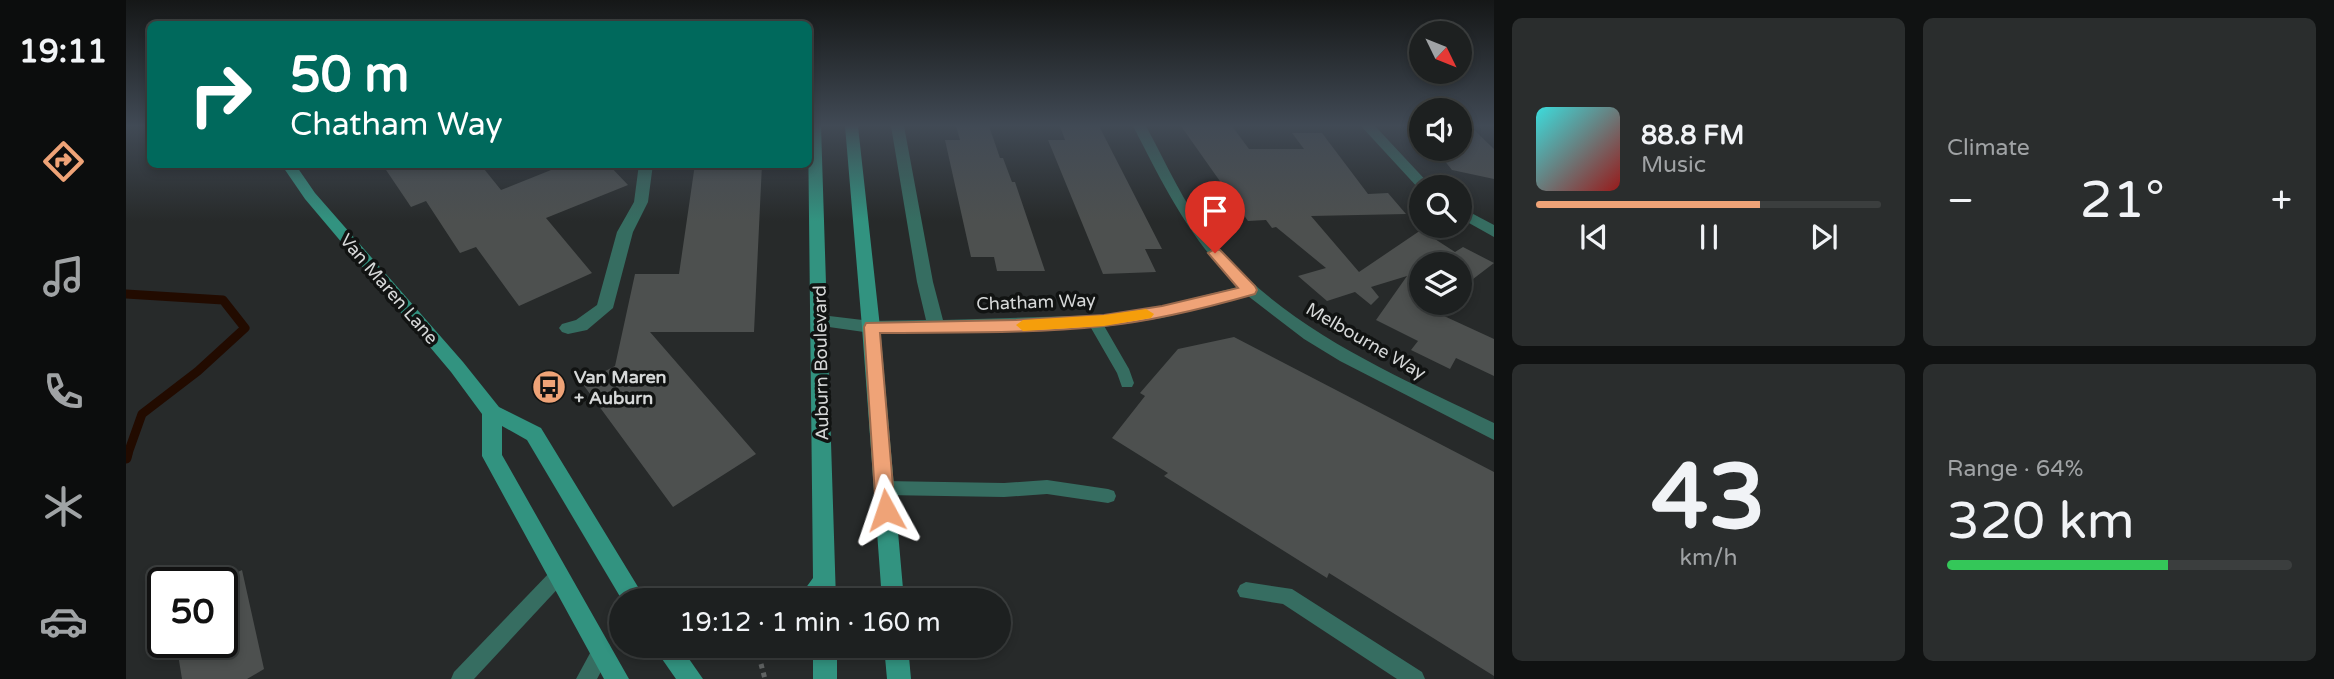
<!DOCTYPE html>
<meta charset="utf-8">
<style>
:root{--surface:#1d2020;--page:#2a2d2d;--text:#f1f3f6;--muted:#a0a3a5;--line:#3b3e3e;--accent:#efa377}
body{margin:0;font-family:"Varela Round",sans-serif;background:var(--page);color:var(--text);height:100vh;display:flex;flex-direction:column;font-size:26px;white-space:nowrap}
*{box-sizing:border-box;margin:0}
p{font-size:23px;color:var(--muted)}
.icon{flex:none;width:38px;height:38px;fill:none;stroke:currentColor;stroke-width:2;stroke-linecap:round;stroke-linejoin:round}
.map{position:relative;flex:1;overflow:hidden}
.side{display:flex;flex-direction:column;gap:18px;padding:18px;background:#101212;width:840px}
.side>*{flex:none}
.guide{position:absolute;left:21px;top:21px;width:665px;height:147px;border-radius:10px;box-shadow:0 4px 10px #0003,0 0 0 2px var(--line);background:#00695c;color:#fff;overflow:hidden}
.needle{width:46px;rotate:133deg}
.fabs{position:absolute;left:1283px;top:21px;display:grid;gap:14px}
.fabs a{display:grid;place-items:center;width:63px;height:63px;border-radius:50%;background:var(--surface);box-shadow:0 4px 10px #0003,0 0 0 2px var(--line);font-size:35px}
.speed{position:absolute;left:21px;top:567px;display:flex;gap:14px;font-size:35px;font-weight:700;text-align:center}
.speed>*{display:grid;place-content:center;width:91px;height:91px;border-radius:50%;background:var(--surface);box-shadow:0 4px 10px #0003,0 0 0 2px var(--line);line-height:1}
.speed .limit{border:4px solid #111;border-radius:10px;background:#fff;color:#111}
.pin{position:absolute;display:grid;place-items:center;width:60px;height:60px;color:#fff;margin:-72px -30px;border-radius:50% 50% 50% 0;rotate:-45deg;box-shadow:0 0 7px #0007}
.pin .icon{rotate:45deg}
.me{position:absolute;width:77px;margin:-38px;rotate:355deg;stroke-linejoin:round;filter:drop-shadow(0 0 5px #0008)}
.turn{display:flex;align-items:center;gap:24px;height:147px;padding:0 28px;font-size:32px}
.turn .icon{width:91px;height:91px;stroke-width:2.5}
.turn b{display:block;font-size:49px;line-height:60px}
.big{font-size:52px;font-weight:600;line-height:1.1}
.side .tile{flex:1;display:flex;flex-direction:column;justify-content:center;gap:10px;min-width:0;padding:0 24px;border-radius:10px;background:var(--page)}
.side .dial{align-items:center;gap:0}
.dial b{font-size:91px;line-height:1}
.song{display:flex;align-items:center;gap:21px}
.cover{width:84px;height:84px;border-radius:10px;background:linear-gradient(135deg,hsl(180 70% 55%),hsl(0 70% 35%))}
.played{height:7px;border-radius:4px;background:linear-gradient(90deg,var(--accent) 65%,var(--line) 65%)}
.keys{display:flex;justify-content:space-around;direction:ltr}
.heat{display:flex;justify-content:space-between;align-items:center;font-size:38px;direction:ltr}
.charge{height:10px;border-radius:5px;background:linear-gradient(90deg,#34c759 64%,var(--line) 0)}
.side .tiles{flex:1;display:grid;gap:18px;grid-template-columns:repeat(2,1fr)}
.trip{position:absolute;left:483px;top:588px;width:402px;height:70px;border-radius:35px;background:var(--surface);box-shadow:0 4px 10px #0003,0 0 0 2px var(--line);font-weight:600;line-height:70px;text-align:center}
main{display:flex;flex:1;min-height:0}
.tabs{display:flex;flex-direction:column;width:126px;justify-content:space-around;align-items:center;background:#0c0d0d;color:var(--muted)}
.tabs .icon{width:49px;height:49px}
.tabs .active{color:var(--accent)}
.tabs b{font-size:32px;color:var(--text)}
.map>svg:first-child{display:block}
</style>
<main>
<nav class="tabs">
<b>19:11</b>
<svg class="icon active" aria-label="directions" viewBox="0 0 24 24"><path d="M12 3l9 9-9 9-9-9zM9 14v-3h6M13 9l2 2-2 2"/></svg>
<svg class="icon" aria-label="music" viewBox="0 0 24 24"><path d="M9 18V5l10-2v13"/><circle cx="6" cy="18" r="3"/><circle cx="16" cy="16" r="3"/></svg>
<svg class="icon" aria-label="phone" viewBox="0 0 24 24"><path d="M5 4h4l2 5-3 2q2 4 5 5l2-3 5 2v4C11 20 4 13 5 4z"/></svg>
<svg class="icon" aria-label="climate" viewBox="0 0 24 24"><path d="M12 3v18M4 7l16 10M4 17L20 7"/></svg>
<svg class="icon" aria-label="car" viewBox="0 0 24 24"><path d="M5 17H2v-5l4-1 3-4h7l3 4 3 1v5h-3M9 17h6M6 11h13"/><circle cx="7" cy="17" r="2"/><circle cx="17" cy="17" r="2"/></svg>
</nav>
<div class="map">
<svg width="1368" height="679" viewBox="0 0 1368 679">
<rect width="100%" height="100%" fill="#272a2a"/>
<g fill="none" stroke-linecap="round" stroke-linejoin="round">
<!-- stream-far1 -->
<polyline stroke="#220b00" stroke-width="9" points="0,294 97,300 119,328 72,371 16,414 1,456"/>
<!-- stream -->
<polyline stroke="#220b00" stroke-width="11" points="0,458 1,454"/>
</g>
<!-- building -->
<g fill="#4d504f">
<polygon points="830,126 863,126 874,158 877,158 886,182 889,182 919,271 871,271 868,257 845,257 819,140 834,140"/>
<polygon points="934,126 973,126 1036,249 1019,249 1030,272 977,274 922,140 939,140"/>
<polygon points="1055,126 1106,126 1123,149 1178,149 1166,133 1196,133 1242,194 1262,193 1280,214 1185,216 1233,272 1295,230 1329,252 1337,247 1368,263 1334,289 1334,264 1295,264 1295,303 1315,303 1305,310 1368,339 1368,376 1330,358 1324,369 1285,350 1292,341 1250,320 1281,276 1245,287 1253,297 1245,305 1229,292 1201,301 1172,276 1200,268 1150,227 1146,228 1140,220 1122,221"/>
<polygon points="1334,126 1344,126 1368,149 1368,179 1326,170 1309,149 1334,149"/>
<polygon points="256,164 354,164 375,190 440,164 482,164 502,185 420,218 466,273 393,306 350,247 334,253 300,201 285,207"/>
<polygon points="569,164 636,164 628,332 524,332 630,454 547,507 456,383 489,366 509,274 553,274"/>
<polygon points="1108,337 1368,472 1368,676 1203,573 1201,578 1078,501 1038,476 1042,473 986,438 1019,396 1014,393 1052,349"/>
<polygon points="116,570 138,669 121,679 56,679 50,642 96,642 96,580"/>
</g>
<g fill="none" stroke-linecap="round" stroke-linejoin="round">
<!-- path -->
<polyline stroke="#5f6262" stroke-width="5" stroke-dasharray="4.5 4.5" stroke-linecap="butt" points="635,664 639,679"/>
<!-- lane -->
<g fill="#366d61" fill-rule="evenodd">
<polygon points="968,316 973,317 1003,369 1008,383 1006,387 996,387 991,373 961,321"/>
<polygon points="921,480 982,489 988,491 990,496 988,501 982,503 921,494 878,497 758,495 752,493 750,488 752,483 758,481 878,483"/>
<polygon points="432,567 438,570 441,576 438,582 348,679 325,679 328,672 426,570"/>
<polygon points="1120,582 1166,589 1296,672 1299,679 1271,679 1157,604 1114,597 1111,591 1114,585"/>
<polygon points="476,641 483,644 486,651 471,679 450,679 469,644"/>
</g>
<!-- street -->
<g fill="#366d61" fill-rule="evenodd">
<path d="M765 126H778L807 282 817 320 978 315 1036 306 1112 287C1061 234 1040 190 1007 126H1020C1040 163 1058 204 1084 237 1154 328 1268 374 1368 423V440L1214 361 1178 339 1122 296 1036 318 978 327 890 332 745 333 689 325 686 321 689 317 695 315 745 321 800 320 791 282Z"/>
<polygon points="1235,126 1249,126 1306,187 1295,187 1294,190"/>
<polygon points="513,164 527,164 522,202 507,232 487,308 461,330 442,334 436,332 433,328 436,324 450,320 471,305 491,232 508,202"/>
<polygon points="1334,207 1368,225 1368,237 1334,218"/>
</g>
<!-- secondary -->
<g fill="#329380" fill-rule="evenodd">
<polygon points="682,126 695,126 710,600 671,600 687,578"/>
<polygon points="719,126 732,126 754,327 778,600 756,600 736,327"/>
<polygon points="155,164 169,164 189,193 337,362 373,407 415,428 520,600 496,600 401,440 376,426 376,455 503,679 478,679 356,456 356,414 325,372 179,199"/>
<polygon points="527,646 554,646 577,679 550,679"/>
<polygon points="591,646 622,646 618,654 610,658 595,654"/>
<rect x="687" y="646" width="24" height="33"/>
<polygon points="758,646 782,646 785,679 761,679"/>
</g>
</g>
<!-- sky -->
<linearGradient id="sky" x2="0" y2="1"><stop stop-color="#151717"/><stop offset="0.57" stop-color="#414a55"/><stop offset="1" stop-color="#414a55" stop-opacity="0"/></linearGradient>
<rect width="1368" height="221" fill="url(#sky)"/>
<!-- route -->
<path fill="#efa377" stroke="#9b6a4d" stroke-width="2" d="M1089 249 1094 250 1129 286 1131 290 1129 294C1080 308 1028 321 978 326 903 334 828 332 754 333L769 510 767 516 760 519 753 516 750 510 738 327 740 323 890 320 978 315 1036 306 1112 288 1082 253Z"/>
<!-- slow -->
<polygon fill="#f59e0b" points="1020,309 1028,314 1025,318 978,326 897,331 890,325 897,320 978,315"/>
<!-- icons -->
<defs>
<g id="bus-disc" transform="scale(1.75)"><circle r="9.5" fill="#efa377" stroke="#111312"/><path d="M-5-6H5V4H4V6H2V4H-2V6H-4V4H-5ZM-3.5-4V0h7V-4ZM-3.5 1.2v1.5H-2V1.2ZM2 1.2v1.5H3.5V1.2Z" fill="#111"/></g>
</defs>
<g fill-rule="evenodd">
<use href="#bus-disc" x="423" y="387"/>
</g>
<g text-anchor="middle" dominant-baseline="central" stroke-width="7" stroke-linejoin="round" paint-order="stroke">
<!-- street labels -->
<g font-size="18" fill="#d6d8d8" stroke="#111312">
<text transform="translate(263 289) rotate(49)">Van Maren Lane</text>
<text transform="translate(910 302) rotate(-2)">Chatham Way</text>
<text transform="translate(1240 341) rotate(30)">Melbourne Way</text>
<text transform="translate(695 363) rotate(-91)">Auburn Boulevard</text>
</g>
<!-- poi labels -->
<g font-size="18" font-weight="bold" fill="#d6d8d8" stroke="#111312" text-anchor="start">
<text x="448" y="377">Van Maren<tspan x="448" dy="21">+ Auburn</tspan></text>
</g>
</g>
</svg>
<div class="fabs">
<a><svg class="needle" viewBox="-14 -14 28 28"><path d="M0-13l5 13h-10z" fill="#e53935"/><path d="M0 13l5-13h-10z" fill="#a0a3a5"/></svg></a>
<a><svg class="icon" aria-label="sound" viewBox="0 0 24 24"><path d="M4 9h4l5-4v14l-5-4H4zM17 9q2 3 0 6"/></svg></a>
<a><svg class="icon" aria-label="search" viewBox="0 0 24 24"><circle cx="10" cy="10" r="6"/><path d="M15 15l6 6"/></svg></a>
<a><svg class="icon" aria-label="layers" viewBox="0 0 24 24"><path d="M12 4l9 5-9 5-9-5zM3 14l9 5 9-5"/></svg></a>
</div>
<div class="speed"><div class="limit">50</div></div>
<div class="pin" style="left:1089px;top:253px;background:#d93025"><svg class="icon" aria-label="arrive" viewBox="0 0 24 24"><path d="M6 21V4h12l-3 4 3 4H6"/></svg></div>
<svg class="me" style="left:760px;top:510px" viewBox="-20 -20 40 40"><path d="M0-17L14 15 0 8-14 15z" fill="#efa377" stroke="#fff" stroke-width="4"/></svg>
<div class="trip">19:12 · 1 min · 160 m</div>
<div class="guide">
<div class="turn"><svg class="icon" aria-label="right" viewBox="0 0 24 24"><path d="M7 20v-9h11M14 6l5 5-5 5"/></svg><div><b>50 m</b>Chatham Way</div></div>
</div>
</div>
<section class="side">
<div class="tiles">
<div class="tile">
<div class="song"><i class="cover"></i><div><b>88.8 FM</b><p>Music</p></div></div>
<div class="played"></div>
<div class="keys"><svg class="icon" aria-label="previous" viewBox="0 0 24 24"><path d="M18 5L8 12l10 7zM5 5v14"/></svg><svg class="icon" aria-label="pause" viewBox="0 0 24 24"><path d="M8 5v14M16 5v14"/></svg><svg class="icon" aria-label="next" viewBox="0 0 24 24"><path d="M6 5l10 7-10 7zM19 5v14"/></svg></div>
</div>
<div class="tile"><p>Climate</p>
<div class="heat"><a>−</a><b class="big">21°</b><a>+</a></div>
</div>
<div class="tile dial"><b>43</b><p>km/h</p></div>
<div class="tile"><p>Range · 64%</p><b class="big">320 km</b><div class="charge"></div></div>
</div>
</section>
</main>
